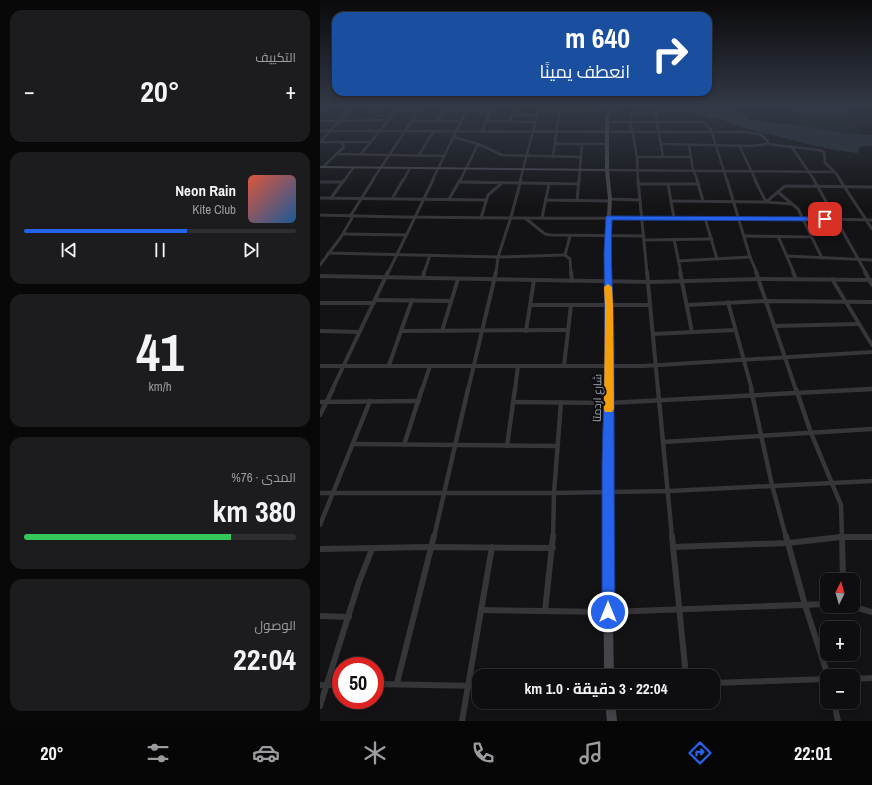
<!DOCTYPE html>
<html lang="ar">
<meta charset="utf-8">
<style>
:root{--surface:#0e0e10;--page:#1c1c1e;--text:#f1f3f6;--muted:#9b9c9f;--line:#2e2e30;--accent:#2563eb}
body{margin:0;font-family:"Archivo Narrow",Cairo,sans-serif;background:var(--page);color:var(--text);direction:rtl;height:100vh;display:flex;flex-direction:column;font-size:15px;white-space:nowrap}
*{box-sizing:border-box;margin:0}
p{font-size:13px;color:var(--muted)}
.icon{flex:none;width:22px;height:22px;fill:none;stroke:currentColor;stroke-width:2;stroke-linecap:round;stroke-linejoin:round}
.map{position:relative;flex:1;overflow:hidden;direction:ltr}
.drawer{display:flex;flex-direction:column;gap:10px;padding:10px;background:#080809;width:320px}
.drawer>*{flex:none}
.banner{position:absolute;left:12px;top:12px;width:380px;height:84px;border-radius:12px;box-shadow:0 2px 6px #0003,0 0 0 1px var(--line);direction:rtl;background:#1a4fa0;color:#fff;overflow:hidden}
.needle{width:26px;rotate:5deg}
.tools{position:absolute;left:500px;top:573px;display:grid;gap:8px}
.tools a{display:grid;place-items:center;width:40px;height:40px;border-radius:8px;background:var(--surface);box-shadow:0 2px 6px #0003,0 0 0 1px var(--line);font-size:20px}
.speed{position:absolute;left:12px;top:657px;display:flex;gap:8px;font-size:20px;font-weight:700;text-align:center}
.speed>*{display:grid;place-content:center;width:52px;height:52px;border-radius:50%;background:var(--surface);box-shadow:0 2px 6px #0003,0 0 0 1px var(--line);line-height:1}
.speed .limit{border:6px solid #d22;background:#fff;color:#111}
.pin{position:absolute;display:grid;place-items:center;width:34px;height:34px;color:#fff;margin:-17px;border-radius:8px;box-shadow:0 2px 6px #0006}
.me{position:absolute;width:44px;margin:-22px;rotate:0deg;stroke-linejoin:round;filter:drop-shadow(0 0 3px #0008)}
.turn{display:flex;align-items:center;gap:14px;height:84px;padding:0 16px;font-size:18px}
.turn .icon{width:52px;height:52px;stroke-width:2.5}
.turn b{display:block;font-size:28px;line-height:34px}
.big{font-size:30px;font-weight:700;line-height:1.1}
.drawer .tile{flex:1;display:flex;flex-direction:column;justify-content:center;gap:6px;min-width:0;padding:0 14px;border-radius:12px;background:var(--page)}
.drawer .dial{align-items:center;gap:0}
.dial b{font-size:52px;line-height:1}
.song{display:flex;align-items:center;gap:12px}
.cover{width:48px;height:48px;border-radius:6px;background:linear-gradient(135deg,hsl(10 70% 55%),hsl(210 70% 35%))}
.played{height:4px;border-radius:2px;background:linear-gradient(90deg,var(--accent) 60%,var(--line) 60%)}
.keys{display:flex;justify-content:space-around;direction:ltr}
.heat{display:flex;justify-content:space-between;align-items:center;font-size:22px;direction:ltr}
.charge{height:6px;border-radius:3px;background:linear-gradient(90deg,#34c759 76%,var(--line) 0)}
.trip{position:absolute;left:152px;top:669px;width:248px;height:40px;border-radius:12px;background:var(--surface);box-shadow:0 2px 6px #0003,0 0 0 1px var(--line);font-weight:700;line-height:40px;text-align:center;direction:rtl}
.dock{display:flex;height:64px;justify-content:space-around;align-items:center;background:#060606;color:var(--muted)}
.dock .icon{width:28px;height:28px}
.dock .current{color:var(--accent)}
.dock b{font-size:18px;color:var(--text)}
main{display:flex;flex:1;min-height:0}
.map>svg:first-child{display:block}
</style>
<main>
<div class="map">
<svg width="552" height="721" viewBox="0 0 552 721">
<rect width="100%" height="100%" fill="#131315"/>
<!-- green -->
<polygon fill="#1c231c" points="474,107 523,107 528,121 545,135 536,135 470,124 478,119"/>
<!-- water -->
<polygon fill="#2a3238" points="269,107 398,107 424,114 426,119 481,126 536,135 552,135 552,146 540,147 538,153 515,150 492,145 420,127 383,112 356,109 304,107 284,110"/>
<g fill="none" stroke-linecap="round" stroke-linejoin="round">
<!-- stream -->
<g stroke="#2a3238" stroke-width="1">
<polyline points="47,119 62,115 63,114 60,110 66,107"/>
<polyline points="18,123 26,122"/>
</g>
<!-- street-far4 -->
<g stroke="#35353a" stroke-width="2.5">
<polyline points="56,107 56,110"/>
<polyline points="122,111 170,111"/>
<polyline points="0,113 7,107"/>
<polyline points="335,113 343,157"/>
<polyline points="192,115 217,115"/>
<polyline points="0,121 69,120"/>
<polyline points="92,121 141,121"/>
<polyline points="117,121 125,107"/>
<polyline points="166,121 215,122"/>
<polyline points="190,121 195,107"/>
<polyline points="288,122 384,122 391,130 407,181"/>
<polyline points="0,131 421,132 440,134 448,141 447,144 431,146 341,144"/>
<polyline points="162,131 172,107"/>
<polyline points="134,137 158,144 182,155 261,157"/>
<polyline points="0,142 51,142"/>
<polyline points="0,142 32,107"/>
<polyline points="235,144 288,144"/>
<polyline points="447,144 499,150 504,152 505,163 515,172 521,181"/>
<polyline points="369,145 373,170 378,181"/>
<polyline points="419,145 436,181"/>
<polyline points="471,146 495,181"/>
<polyline points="16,154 124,156"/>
<polyline points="41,154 77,110 99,110"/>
<polyline points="99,155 113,132"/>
<polyline points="233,157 240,107"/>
<polyline points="317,157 371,157"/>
<polyline points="3,167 24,147 21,142"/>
<polyline points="287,170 515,172"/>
<polyline points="24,181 33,168"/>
<polyline points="52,181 101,107"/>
<polyline points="83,181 90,168"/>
<polyline points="112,181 146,111"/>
<polyline points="140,181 158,144"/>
<polyline points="200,181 218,112 270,112 274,110"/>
<polyline points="259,181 262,144"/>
<polyline points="318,181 317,157 311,124 311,113 335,113 345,110 380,113 393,118"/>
</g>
<!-- street-far3 -->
<g stroke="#35353a" stroke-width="3">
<polyline points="318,180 327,273"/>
<polyline points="377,180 383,201"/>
<polyline points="407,180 430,257 437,273"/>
<polyline points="435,180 446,202 472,204"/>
<polyline points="494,180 546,273"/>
<polyline points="520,180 552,229"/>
<polyline points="0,182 23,182"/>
<polyline points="139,182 259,184"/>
<polyline points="318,184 379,184"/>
<polyline points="348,184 354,218"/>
<polyline points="458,192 478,209 502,258"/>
<polyline points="0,198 166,200"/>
<polyline points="11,198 24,180"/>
<polyline points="72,199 83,180"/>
<polyline points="129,199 140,180"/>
<polyline points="290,199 320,200"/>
<polyline points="225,200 290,201"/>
<polyline points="257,200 259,180"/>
<polyline points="351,201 446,202 465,186 552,187"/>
<path d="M0 215C184 221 368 216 552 220"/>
<polyline points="161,218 168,195 182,183"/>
<polyline points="205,218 225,234 231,235 324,236"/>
<polyline points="222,218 229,184"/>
<polyline points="385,218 397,259"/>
<polyline points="24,234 87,235"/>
<polyline points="250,236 245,255 250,259 251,273"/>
<polyline points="424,236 491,237"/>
<polyline points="458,236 474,273"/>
<polyline points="354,239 361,273"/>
<polyline points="324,240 392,239"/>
<polyline points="8,253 178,257 245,255"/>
<polyline points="467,256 552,260"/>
<polyline points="358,261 430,257"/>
<polyline points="0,265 21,237 32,218 31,215 53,180"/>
<polyline points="68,273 113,180"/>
<polyline points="104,273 110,255"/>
<polyline points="176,273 178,257 191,217 201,180"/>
</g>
<!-- street-far2 -->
<g stroke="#35353a" stroke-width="4">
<polyline points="251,272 252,281"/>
<polyline points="327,272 338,390"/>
<polyline points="360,272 372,332"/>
<polyline points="436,272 476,390"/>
<polyline points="473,272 476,279"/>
<polyline points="545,272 552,285"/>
<polyline points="0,276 332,282 439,279 552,280"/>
<polyline points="103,277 104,272"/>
<polyline points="512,279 552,345"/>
<polyline points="56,300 131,301"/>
<polyline points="408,302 432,390"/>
<polyline points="0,303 54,303"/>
<polyline points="210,305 330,305"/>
<polyline points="367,305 446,301 552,302"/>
<polyline points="454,326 538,324"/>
<polyline points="0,331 39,332"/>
<polyline points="81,331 248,330"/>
<polyline points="122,331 138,279"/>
<polyline points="206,331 214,280"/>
<polyline points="333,334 415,330"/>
<polyline points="69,365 92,300"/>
<polyline points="0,366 323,366 552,352"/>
<polyline points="244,366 251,305"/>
<polyline points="12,390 68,272"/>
<polyline points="102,390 110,366"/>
<polyline points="148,390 176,272"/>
<polyline points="195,390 198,366"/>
<polyline points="534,390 552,389"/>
</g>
<!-- street-far1 -->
<g stroke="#35353a" stroke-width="4.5">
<polyline points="338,389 352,537"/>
<polyline points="431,389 452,485 466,537"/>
<polyline points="476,389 491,433 521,505 522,537"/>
<polyline points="0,402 99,401"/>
<polyline points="193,402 289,403 552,389"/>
<polyline points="0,415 13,389"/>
<polyline points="343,442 552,429"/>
<polyline points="33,444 237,446"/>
<polyline points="84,445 102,389"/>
<polyline points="187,446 195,389"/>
<polyline points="0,493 234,493 349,491 552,481"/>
<polyline points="0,525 50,401"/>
<polyline points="114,537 148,389"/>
<polyline points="233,537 234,493 241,402"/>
</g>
<!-- street -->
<g stroke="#35353a" stroke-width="6">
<polyline points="352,536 366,676"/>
<polyline points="466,536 485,605 508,676"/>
<polyline points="522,536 523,580"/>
<polyline points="353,547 468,543 521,537 552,537"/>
<polyline points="0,549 110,547 233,548"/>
<polyline points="531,606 552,612"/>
<polyline points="161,610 288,612 507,604"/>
<polyline points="225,611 233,536"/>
<polyline points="0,616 29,617"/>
<polyline points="533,679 552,678"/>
<polyline points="77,683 114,536"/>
<polyline points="393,683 507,679"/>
<polyline points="55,684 159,686"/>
<polyline points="0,685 21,685"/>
<polyline points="514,702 518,721"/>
<polyline points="0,706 39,582 52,549"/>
<polyline points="142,721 172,547"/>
</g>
<!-- secondary -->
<g fill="#43454a" fill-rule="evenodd">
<polygon points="297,107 301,107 290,115 289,118 289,170 292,199 289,252 292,306 291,517 294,676 284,676 283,517 286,306 285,252 288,199 285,171 0,168 0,166 285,169 285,118 288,113"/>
<polygon points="285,702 295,702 297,721 287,721"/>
</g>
</g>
<!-- sky -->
<linearGradient id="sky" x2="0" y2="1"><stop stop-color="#0a0a0c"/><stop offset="0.51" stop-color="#333946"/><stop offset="1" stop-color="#333946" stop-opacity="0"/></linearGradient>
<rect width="552" height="208" fill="url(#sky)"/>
<!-- route -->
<path fill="#2563eb" stroke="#184099" d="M286 216 505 217 509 219 505 221 292 220C290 264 294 309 294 353 294 440 294 526 295 612L293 616 288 618 284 616 282 612V464L285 352 284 252Z"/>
<!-- slow -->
<polygon fill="#f59e0b" points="288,284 292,287 293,306 294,409 292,412 285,412 284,409 285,306 284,287"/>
<g text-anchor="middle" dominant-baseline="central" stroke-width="4" stroke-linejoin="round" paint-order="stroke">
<!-- street labels -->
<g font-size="11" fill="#a5abb5" stroke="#0e0e10">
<text transform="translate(277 398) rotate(-89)">شارع اردمتا</text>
</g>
</g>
</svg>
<div class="tools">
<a><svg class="needle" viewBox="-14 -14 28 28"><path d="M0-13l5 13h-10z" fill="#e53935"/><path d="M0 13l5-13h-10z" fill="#9b9c9f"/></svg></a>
<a>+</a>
<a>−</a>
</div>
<div class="speed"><div class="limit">50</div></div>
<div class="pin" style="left:505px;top:219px;background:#d93025"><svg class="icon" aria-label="arrive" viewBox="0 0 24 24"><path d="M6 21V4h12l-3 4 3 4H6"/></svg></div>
<svg class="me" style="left:288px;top:612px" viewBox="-20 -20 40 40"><circle r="17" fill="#2563eb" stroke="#fff" stroke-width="3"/><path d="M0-11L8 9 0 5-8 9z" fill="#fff"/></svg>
<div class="trip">22:04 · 3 دقيقة · 1.0 km</div>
<div class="banner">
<div class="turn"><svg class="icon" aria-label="right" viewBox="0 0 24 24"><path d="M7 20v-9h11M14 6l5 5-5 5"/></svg><div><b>640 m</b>انعطف يمينًا</div></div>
</div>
</div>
<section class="drawer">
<div class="tile"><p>التكييف</p>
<div class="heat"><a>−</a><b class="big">20°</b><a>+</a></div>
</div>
<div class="tile">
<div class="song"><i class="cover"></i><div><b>Neon Rain</b><p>Kite Club</p></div></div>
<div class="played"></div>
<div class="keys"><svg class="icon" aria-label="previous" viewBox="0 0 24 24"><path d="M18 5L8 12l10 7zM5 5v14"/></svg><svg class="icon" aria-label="pause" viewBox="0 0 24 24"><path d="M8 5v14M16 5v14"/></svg><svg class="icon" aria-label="next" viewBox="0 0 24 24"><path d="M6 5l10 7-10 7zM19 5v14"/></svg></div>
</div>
<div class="tile dial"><b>41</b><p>km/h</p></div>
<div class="tile"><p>المدى · 76%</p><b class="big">380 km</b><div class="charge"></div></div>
<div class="tile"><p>الوصول</p><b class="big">22:04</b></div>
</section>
</main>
<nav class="dock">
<b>22:01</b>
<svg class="icon current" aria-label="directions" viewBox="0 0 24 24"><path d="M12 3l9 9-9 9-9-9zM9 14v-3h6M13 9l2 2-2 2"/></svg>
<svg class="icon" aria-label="music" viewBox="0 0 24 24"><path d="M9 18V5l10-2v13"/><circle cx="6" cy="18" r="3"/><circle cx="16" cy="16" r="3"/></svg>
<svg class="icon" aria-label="phone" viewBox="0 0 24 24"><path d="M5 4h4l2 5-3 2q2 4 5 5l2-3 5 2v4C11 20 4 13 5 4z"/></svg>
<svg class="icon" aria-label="climate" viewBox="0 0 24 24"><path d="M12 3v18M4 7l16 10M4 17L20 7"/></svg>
<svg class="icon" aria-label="car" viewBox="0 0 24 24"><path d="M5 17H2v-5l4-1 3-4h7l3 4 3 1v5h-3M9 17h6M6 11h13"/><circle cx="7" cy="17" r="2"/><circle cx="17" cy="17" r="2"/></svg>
<svg class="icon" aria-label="filters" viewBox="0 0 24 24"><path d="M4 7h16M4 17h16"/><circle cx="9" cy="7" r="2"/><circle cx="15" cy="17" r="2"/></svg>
<b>20°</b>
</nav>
